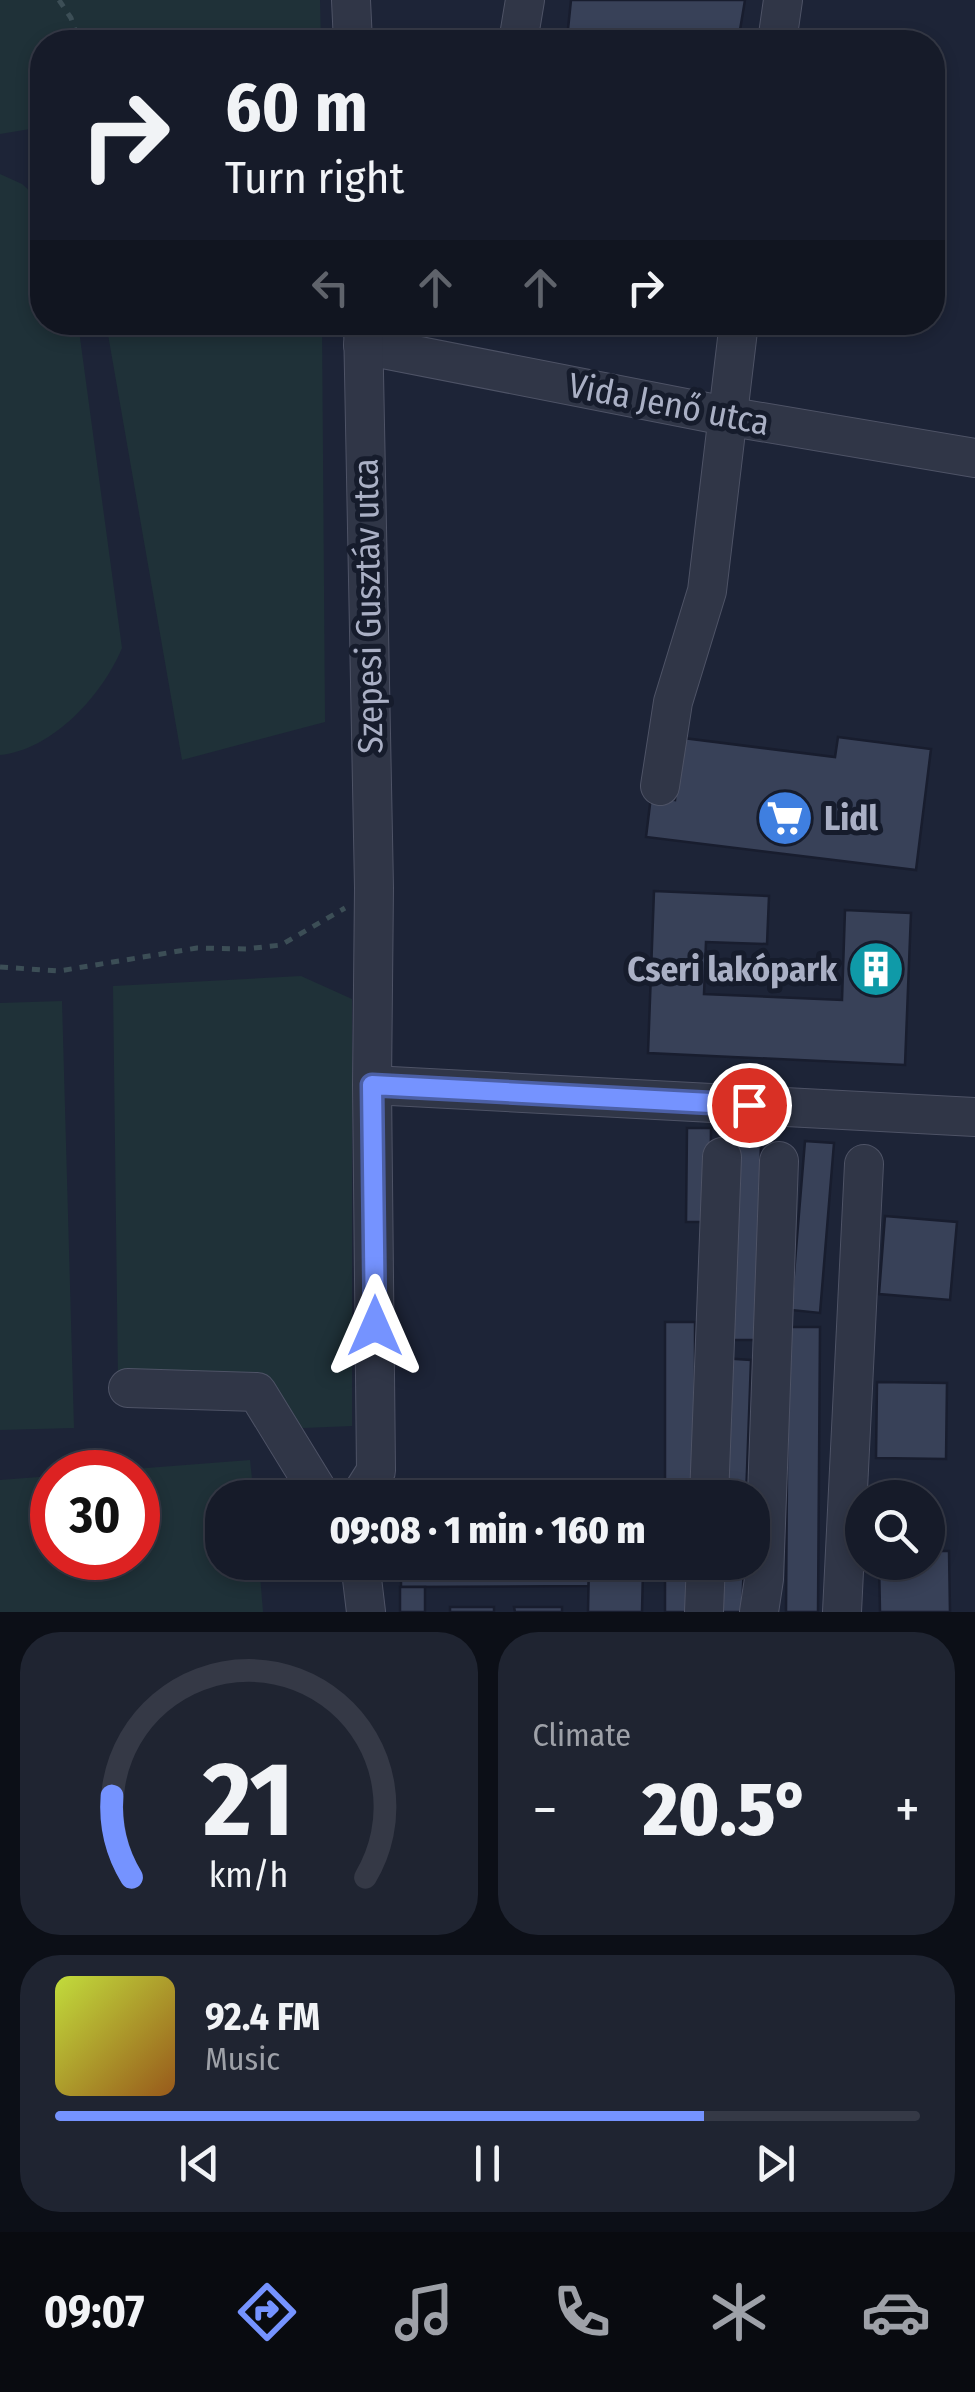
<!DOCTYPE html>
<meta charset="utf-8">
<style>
:root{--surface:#161b29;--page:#1f2431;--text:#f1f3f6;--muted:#9ea1a8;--line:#353946;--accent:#7593ff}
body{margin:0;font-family:"Fira Sans Condensed",sans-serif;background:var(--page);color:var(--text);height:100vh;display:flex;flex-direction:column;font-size:38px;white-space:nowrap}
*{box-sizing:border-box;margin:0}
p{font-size:32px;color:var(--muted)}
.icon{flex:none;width:55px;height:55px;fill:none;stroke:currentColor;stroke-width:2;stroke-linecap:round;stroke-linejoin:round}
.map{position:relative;height:1612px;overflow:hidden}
.side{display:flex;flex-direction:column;gap:20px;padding:20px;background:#0c0f17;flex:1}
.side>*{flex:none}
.hud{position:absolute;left:30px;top:30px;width:915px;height:305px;border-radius:40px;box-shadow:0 5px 15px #0003,0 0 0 2px var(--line);background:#161b29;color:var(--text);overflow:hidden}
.buttons{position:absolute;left:845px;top:1480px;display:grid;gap:20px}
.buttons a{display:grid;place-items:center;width:100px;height:100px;border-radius:50%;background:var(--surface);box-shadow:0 5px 15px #0003,0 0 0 2px var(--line);font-size:50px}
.speed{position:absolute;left:30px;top:1450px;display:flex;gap:20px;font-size:50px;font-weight:700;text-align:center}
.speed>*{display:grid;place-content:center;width:130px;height:130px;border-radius:50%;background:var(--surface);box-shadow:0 5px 15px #0003,0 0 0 2px var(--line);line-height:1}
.speed .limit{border:15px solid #d22;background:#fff;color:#111}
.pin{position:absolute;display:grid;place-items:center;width:85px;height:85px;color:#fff;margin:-42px;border:5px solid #fff;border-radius:50%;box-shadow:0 2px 10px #0007}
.me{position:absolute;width:110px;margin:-55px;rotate:0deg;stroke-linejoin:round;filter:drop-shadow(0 0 8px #0008)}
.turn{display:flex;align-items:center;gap:35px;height:210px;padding:0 30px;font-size:45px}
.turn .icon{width:130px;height:130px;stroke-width:2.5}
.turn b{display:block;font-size:70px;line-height:85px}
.lanes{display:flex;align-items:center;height:95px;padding:0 30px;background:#0003;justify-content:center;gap:50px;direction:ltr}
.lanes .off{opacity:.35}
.big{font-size:75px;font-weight:800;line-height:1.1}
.side .card{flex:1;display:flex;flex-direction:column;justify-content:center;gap:15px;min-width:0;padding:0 35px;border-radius:40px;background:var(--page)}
.side .dial{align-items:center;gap:0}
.dial svg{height:260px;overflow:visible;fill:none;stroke:var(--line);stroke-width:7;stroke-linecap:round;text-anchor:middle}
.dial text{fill:var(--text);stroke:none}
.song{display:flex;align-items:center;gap:30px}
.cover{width:120px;height:120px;border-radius:15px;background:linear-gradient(135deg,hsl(70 70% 55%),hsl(30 70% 35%))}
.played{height:10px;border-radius:5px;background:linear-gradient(90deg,var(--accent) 75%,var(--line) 75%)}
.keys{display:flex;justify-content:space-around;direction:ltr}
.heat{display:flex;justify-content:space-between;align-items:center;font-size:55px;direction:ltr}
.side .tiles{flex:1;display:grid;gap:20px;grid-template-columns:1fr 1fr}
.card:last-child{grid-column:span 2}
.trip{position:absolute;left:205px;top:1480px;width:565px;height:100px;border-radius:40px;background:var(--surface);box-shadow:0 5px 15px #0003,0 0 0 2px var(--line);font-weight:800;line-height:100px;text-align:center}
.tab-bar{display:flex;height:160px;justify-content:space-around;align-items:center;background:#090b10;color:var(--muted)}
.tab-bar .icon{width:70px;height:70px}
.tab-bar .active{color:var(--accent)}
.tab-bar b{font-size:45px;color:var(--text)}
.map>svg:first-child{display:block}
</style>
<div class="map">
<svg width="975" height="1612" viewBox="0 0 975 1612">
<rect width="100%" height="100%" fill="#1d2437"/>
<!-- green -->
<g fill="#1f3138">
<polygon points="0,0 320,0 321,42 42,42 42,127 0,134"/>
<path d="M0 174 22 184 42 202V322L78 323 122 648C103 694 53 750 0 755Z"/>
<polygon points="106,323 322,323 325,722 182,760"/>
<polygon points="301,976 352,999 352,1426 303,1428 256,1392 118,1381 113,986"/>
<polygon points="62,1001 74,1428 0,1430 0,1003"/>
<polygon points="250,1460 254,1497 222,1498 222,1562 259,1563 263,1612 0,1612 0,1480 52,1476 52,1558 138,1558 138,1472 95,1472"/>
</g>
<!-- building -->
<g fill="#384158" stroke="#181d2e" stroke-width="2.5">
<polygon points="571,0 745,0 738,42 592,42 567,39"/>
<polygon points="838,737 931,749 916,870 646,837 651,796 675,800 683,738 835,757"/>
<polygon points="654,891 769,896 767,944 706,942 704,994 842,1000 845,910 911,913 905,1065 648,1053"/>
<polygon points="687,1128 711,1128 710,1222 686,1222"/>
<polygon points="733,1138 761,1139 757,1340 729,1340"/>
<polygon points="805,1141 834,1143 820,1313 791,1310"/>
<polygon points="885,1216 957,1222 950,1300 879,1294"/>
<rect x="665" y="1322" width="30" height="176"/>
<polygon points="788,1327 820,1327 818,1612 786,1612"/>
<polygon points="720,1358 751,1360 746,1498 715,1498"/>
<polygon points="877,1382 947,1383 946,1459 876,1458"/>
<polygon points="928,1551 949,1551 950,1612 880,1612 879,1562 928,1562"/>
<polygon points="401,1562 589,1562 589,1586 401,1587"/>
<polygon points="589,1562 614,1562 614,1569 643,1570 642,1612 588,1612"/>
<rect x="665" y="1562" width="30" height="50"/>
<polygon points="713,1562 744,1562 742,1612 711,1612"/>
<rect x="400" y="1587" width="25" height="25"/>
<rect x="450" y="1607" width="44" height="5"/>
<polygon points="514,1607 562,1607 562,1612 515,1612"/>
</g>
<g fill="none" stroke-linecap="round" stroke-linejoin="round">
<!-- minor casing -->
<g stroke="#4e5366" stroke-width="40">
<g id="minor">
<polyline points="351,0 353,42"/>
<polyline points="518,42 525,0"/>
<polyline points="777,42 783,0"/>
<polyline points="363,345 726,416 975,458"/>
<polyline points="660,786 673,702 707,591 739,322"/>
<polyline points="372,1085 975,1117"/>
<polyline points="128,1388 257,1392 322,1498"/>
<polyline points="359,1498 376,1471 372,1085 374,888 363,322"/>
<polyline points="709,1498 722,1157"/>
<polyline points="360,1562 366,1612"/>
<polyline points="704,1612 706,1562"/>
<polyline points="759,1612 764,1579 779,1161"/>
<polyline points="842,1612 864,1164"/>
</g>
</g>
<!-- path -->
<g stroke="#3c4e56" stroke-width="5" stroke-dasharray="8 8" stroke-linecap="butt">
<polyline points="59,0 71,18 79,42"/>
<polyline points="319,322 334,330"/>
<polyline points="0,967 59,971 197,948 246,949 281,945 345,908"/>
</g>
<!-- minor -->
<use href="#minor" stroke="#303647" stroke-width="38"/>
</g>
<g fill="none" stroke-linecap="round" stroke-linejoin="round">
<!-- route casing -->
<g stroke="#4c60a6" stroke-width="25">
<polyline id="route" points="375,1326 372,1085 749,1105"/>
</g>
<!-- route -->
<use href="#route" stroke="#7593ff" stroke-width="18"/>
</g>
<!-- icons -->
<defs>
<g id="supermarket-disc" transform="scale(2.875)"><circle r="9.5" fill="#3f7fe0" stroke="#161c2c"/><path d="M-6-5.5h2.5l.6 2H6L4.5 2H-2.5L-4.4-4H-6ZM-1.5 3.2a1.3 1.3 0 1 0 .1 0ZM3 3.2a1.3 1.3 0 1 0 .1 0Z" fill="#fff"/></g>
<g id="building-disc" transform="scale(2.875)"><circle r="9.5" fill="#0f9aa8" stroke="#161c2c"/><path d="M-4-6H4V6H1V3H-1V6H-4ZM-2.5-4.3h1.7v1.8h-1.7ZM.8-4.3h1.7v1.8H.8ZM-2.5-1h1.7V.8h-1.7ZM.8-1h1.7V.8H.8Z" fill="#fff"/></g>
</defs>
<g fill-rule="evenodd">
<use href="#supermarket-disc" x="785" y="818"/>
<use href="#building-disc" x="876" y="969"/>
</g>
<g text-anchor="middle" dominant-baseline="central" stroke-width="10" stroke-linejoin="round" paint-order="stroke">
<!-- street labels -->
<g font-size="35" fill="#aab0c5" stroke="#161c2c">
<text transform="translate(669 404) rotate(11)">Vida Jenő utca</text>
<text transform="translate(368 606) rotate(-91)">Szepesi Gusztáv utca</text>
</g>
<!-- poi labels -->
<g font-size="35" font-weight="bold" fill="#aab0c5" stroke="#161c2c" text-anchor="start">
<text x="824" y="818">Lidl</text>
<text x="837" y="969" text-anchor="end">Cseri lakópark</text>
</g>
</g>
</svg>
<div class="buttons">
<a><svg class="icon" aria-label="search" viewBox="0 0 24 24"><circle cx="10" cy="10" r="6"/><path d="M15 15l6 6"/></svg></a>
</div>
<div class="speed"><div class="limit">30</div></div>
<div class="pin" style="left:749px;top:1105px;background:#d93025"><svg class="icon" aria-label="arrive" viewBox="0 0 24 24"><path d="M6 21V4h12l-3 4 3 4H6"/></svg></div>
<svg class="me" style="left:375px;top:1326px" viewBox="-20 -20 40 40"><path d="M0-17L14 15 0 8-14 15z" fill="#7593ff" stroke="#fff" stroke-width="4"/></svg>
<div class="trip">09:08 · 1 min · 160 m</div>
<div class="hud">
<div class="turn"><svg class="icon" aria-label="right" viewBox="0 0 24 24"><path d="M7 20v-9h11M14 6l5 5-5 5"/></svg><div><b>60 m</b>Turn right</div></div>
<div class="lanes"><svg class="icon off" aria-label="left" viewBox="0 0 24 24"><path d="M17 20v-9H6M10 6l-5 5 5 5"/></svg><svg class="icon off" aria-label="ahead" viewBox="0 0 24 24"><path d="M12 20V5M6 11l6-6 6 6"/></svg><svg class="icon off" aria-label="ahead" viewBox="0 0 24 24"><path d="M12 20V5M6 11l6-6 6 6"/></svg><svg class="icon" aria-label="right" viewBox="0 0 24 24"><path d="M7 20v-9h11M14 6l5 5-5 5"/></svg></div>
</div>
</div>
<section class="side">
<div class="tiles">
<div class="card dial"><svg viewBox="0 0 100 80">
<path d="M14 69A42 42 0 1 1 86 69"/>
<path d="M14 69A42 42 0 0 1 8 44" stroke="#7593ff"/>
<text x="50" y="56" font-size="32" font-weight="700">21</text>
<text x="50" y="72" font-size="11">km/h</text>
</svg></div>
<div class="card"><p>Climate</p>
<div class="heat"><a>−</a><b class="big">20.5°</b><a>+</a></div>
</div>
<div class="card">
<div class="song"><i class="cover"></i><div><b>92.4 FM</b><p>Music</p></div></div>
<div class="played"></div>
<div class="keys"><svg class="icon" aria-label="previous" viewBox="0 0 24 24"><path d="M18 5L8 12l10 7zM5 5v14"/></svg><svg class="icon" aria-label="pause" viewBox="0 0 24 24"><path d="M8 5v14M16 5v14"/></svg><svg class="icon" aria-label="next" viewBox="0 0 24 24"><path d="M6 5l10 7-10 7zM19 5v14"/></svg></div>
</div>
</div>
</section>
<nav class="tab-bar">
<b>09:07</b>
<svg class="icon active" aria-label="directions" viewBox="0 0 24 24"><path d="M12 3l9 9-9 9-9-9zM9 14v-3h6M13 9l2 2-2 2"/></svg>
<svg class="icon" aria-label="music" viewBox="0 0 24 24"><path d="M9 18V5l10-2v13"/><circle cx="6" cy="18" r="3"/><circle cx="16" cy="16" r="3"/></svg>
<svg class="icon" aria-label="phone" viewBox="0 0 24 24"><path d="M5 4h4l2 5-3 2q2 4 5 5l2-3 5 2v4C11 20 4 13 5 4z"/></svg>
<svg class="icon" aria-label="climate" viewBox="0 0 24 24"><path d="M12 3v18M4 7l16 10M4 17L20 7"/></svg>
<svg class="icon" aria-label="car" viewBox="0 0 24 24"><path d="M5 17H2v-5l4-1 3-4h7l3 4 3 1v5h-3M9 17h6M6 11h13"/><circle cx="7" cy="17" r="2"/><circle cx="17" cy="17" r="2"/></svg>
</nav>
